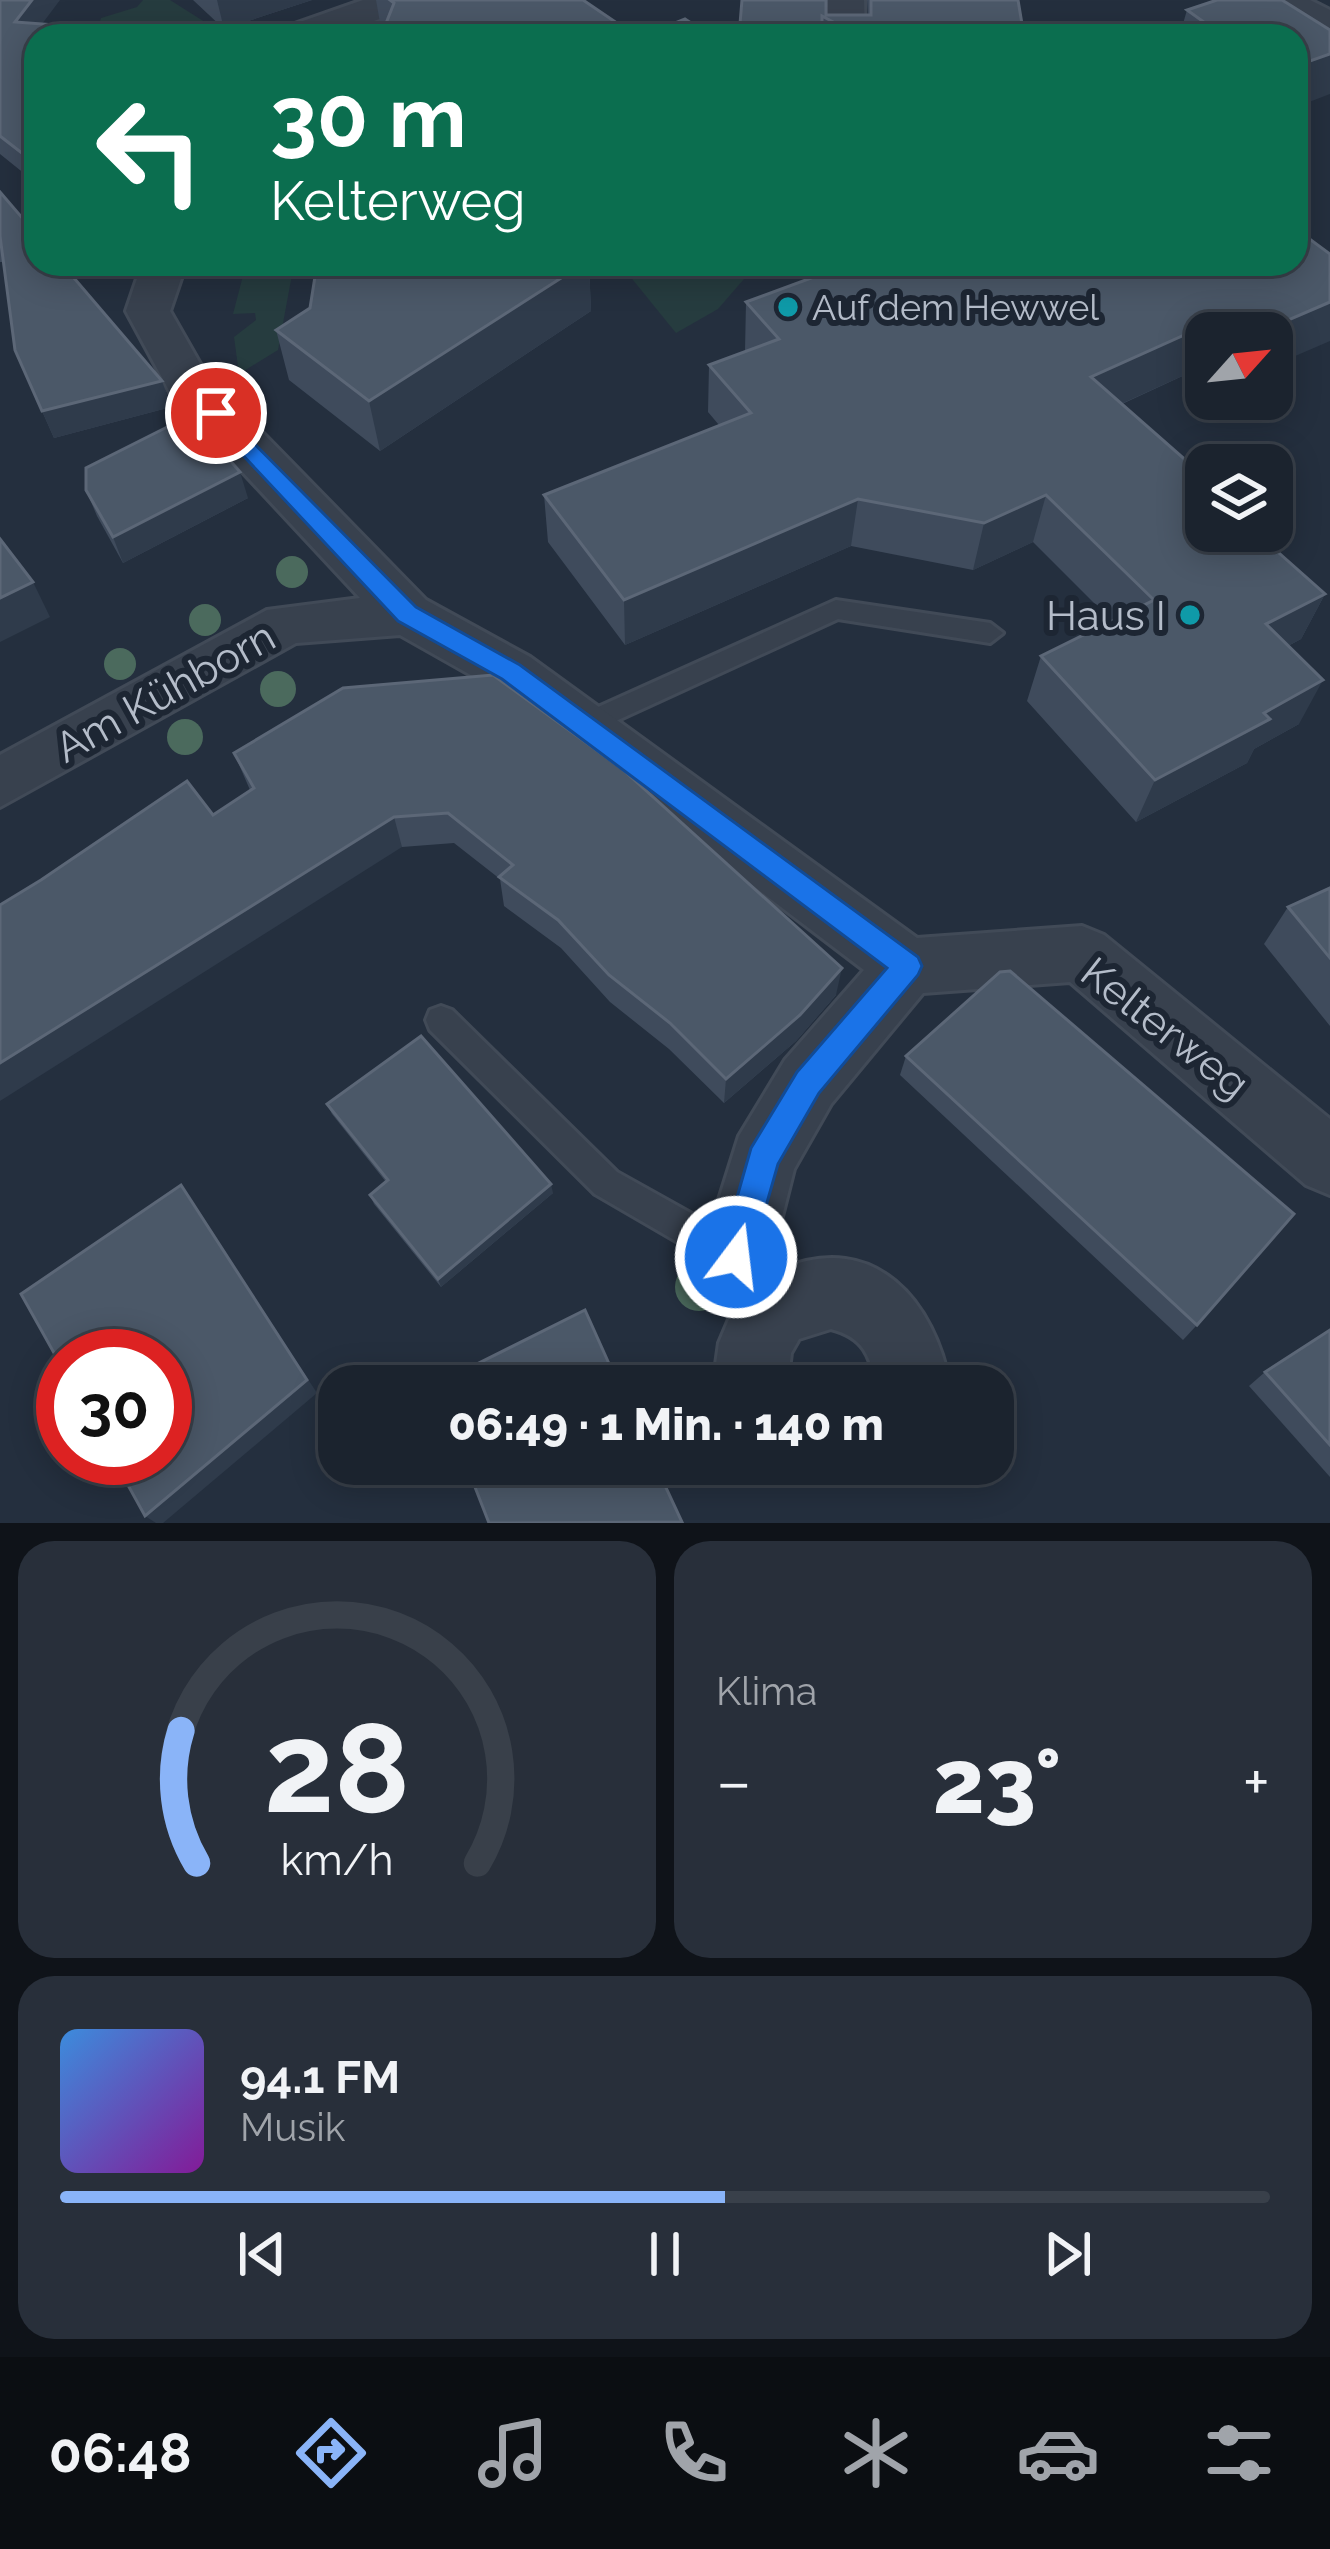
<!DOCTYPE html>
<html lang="de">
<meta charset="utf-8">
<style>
:root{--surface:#1b232e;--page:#282f3a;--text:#f1f3f6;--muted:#a0a4aa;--line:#39404a;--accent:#8ab4f8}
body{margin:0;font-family:Raleway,sans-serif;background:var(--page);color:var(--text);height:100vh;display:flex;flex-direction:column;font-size:45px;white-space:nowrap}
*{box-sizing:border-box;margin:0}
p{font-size:39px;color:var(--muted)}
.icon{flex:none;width:66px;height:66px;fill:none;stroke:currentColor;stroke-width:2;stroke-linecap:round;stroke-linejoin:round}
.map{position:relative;height:1523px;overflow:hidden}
.sheet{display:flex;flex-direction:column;gap:18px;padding:18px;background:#0f1319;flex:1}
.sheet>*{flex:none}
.hud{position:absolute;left:24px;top:24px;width:1284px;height:252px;border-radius:36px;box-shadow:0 6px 30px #0003,0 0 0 3px var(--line);background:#0b6e4f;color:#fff;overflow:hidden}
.needle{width:78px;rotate:63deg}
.fabs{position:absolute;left:1185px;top:312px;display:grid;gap:24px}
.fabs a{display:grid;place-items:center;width:108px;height:108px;border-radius:24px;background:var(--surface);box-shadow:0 6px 30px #0003,0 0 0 3px var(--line);font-size:60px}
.speed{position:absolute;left:36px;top:1329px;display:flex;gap:24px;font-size:60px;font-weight:700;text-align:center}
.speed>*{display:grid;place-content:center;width:156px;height:156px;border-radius:50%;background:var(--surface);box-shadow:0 6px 30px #0003,0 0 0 3px var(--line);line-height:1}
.speed .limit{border:18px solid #d22;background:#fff;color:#111}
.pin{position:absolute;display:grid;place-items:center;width:102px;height:102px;color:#fff;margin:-51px;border:6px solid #fff;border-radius:50%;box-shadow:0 3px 12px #0007}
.me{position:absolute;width:132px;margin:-66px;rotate:15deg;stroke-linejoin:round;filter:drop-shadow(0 0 9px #0008)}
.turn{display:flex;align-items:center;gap:42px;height:252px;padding:0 48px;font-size:54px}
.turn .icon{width:156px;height:156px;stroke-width:2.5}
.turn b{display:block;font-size:84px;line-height:102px}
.big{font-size:90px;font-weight:800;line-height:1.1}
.sheet .tile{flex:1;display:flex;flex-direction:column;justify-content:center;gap:18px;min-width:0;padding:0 42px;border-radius:36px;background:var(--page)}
.sheet .dial{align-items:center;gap:0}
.dial svg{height:312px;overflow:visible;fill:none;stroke:var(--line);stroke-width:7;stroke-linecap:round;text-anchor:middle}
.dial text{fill:var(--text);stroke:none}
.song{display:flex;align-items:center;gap:36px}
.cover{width:144px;height:144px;border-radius:18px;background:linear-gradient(135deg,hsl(210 70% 55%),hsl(290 70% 35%))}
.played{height:12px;border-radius:6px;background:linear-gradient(90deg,var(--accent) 55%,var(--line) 55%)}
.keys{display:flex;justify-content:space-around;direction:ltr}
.heat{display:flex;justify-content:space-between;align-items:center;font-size:66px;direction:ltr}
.sheet .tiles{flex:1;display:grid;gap:18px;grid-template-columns:1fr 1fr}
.tile:last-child{grid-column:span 2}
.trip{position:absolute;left:318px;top:1365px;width:696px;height:120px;border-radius:36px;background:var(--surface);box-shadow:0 6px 30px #0003,0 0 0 3px var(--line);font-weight:800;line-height:120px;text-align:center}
.tab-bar{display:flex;height:192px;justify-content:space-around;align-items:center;background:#0b0e12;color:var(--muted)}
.tab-bar .icon{width:84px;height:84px}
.tab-bar .current{color:var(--accent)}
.tab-bar b{font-size:54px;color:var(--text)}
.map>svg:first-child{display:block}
</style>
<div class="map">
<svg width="1330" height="1523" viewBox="0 0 1330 1523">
<rect width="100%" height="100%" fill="#242f3e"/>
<!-- green -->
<g fill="#263c3f">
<polygon points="143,0 170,0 227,36 96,36 101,18 137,7"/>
<polygon points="246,264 294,264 278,350 239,374 234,337 256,320 255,313 233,314"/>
<polygon points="620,264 739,264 750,272 718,309 676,333"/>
</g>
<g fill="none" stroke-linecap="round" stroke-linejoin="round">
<!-- lane casing -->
<g stroke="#414a57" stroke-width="6">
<g id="lane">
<polygon points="836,600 990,623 1003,633 990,643 838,619 594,731 576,731 572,724 576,717"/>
<polygon points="441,1006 452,1010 617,1172 748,1245 753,1257 748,1269 736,1274 724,1269 595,1194 430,1030 426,1020 430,1010"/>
</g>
</g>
<!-- street casing -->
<g stroke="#414a57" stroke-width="6">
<g id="street">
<polygon points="363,0 416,0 411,8 331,36 277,36 283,28"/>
<polygon points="828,0 864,0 865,36 827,36"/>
<polygon points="1263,0 1310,0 1330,10 1330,35 1268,8"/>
<path d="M142 264H186L170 311 207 376 426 600 530 657 917 938 1082 926 1104 935 1330 1119V1195L1306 1185 1070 982 923 993 831 1104 794 1169 773 1252 782 1269C875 1230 935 1302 950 1386H876C871 1356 863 1337 831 1329L799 1339 791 1353 787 1386H713L719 1343 730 1317 701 1257 739 1136 785 1060 864 970 492 687 400 635 296 643 0 807V755L267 610 360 598 172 396 126 311Z"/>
</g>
</g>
<!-- lane -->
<use href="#lane" fill="#38414e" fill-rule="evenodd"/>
<!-- street -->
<use href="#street" fill="#38414e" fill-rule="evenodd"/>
</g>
<!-- trees -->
<g fill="#4b6a5d">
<circle cx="292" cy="572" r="16"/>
<circle cx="205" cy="620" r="16"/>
<circle cx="120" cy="664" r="16"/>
<circle cx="278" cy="689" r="18"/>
<circle cx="185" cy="737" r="18"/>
<circle cx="699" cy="1287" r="24"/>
</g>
<!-- wall -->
<g fill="#3f4b5c">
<polygon points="0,0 42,24 36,36 36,183 0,154"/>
<polygon points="193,0 312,0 224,29"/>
<polygon points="376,0 583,0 382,34"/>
<polygon points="867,0 1018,0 1024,36 739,36 826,15 868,15"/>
<polygon points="1217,0 1296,107 1180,34 1187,10"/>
<polygon points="0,192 162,381 171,407 54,438 15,350 4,262 0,262"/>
<polygon points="317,264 589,264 591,311 380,451 289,380 276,330 310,308"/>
<polygon points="1022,264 1272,333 1206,333 1206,370 1202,367 1122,404 1278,542 1275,549 1325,594 1301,639 1288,646 1299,724 1254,749 1247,763 1136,822 1027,701 1041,656 1112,621 1033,542 973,570 851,546 625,645 548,542 544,495 719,425 708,412 709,365 745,351 746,302 1002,271"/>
<polygon points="86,490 248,498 123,563 97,516"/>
<polygon points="343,688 836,995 796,1041 724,1103 669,1049 610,1002 561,948 504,906 500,879 454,843 402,847 213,815 250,790 234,753"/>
<polygon points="1330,888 1330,1026 1264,944 1288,907"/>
<polygon points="906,1056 1197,1325 1183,1340 900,1075"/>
<polygon points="327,1104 553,1193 441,1287 374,1204 370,1195 386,1182 332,1114"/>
<polygon points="1330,1330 1330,1477 1249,1386 1265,1372"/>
</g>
<!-- shaded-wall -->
<g fill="#2f3b4b">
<polygon points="32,0 60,0 24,48 15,22"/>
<polygon points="217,0 312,0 224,29"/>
<polygon points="1330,54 1330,94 1296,107 1296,66"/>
<polygon points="583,264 589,264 591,311 380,451 369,401"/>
<polygon points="1330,302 1330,341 1272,366 1272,333 1258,333"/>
<polygon points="1220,319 1214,333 1206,333 1206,356 1202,367 1077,424 1091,377"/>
<polygon points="162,381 171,407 54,438 42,411"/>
<polygon points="240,472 248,498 123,563 113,537"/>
<polygon points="1046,495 1033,542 973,570 984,523"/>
<polygon points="858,499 851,546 625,645 624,600"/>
<polygon points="33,582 50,617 0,642 0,598"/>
<polygon points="1325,594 1301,639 1244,669 1266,624"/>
<polygon points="1323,680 1299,724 1254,749 1247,763 1136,822 1155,780 1264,713"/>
<polygon points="394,817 402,847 0,1101 0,1063"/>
<polygon points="842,968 836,995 796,1041 724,1103 726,1079"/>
<polygon points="551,1184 553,1193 441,1287 438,1279"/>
<polygon points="181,1185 317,1393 163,1523 156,1523 145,1516"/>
</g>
<!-- building -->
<g fill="#4b5868" stroke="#5c6777" stroke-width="3">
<polygon points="0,0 32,0 15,22 205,36 36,36 36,164 0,136"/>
<polygon points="390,0 583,0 636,36 381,36 394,3"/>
<polygon points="742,0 826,0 826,15 871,15 871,0 1018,0 1024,36 859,36 822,16 822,36 739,36"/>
<polygon points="1217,0 1282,0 1330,30 1330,54 1296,66 1296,36 1175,36 1208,25 1187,10"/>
<polygon points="685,19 711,36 643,36"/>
<polygon points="0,192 36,234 36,264 62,264 162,381 42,411 15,350 0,236"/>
<polygon points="1296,229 1330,254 1330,302 1258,333 1237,333 1220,319 1091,377 1206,478 1206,531 1265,531 1278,542 1270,545 1325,594 1266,624 1323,680 1264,713 1270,719 1155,780 1041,656 1154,600 1046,495 984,523 858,499 624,600 544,495 751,413 709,365 779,339 746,302 849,264 957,264 1002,271 1022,264 1296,264"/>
<polygon points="317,264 583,264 369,401 276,330 310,308"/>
<polygon points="191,415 240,472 113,537 86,490 86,468"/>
<polygon points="0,539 33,582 0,598"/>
<polygon points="493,675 621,768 842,968 800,1015 726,1079 670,1023 609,975 558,920 499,877 513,865 448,813 394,817 0,1063 0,905 41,880 187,781 213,815 254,788 234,753 343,688"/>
<polygon points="1330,888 1330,958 1288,907"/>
<polygon points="1010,971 1294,1214 1197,1325 906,1056 1000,972"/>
<polygon points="421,1036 551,1184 438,1279 370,1195 388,1180 327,1104"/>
<polygon points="181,1185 307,1380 145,1516 113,1458 165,1458 165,1356 63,1356 63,1369 21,1294"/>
<polygon points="585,1310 619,1386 435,1386 435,1385"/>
<polygon points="1330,1330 1330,1445 1265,1372"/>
<polygon points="466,1464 655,1464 682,1522 489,1523"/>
</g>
<!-- route -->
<polygon fill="#1a73e8" stroke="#114b97" stroke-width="3" points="216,405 416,607 520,665 918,957 922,966 918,975 819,1093 778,1164 748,1269 736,1274 725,1269 720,1257 751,1148 797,1072 887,968 502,679 398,621 208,418 208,407"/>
<!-- markers -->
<g fill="#0f9aa8" stroke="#1d2633" stroke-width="4.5">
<circle cx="788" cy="307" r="12"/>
<circle cx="1190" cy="615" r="12"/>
</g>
<g text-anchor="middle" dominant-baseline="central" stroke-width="12" stroke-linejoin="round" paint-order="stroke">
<!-- far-poi labels -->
<g font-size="36" fill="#b4bcc9" stroke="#1d2633" text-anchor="start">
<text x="812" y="307">Auf dem Hewwel</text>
</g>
<!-- poi labels -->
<g font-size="42" fill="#b4bcc9" stroke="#1d2633" text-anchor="end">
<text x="1166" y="615">Haus I</text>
</g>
<!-- street labels -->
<g font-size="42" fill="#b4bcc9" stroke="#1d2633">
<text transform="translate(165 692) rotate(-29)">Am Kühborn</text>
<text transform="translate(1165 1028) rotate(38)">Kelterweg</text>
</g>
</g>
</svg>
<div class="fabs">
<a><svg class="needle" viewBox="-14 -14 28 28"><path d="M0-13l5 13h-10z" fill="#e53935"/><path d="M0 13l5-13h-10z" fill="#a0a4aa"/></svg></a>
<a><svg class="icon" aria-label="layers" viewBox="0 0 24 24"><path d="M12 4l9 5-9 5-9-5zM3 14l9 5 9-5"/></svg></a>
</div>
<div class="speed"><div class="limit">30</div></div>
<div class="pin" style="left:216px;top:413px;background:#d93025"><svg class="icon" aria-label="arrive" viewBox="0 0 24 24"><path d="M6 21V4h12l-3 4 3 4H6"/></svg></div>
<svg class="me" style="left:736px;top:1257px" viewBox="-20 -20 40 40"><circle r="17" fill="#1a73e8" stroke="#fff" stroke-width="3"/><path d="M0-11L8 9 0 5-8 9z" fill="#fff"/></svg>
<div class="trip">06:49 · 1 Min. · 140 m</div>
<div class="hud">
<div class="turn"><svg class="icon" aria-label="left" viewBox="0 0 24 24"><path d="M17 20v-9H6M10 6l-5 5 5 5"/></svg><div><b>30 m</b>Kelterweg</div></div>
</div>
</div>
<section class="sheet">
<div class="tiles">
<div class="tile dial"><svg viewBox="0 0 100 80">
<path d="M14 69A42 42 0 1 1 86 69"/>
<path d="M14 69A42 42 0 0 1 10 35" stroke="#8ab4f8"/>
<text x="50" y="56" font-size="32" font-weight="700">28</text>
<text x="50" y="72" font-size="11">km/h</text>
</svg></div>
<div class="tile"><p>Klima</p>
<div class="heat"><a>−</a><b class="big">23°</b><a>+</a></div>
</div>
<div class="tile">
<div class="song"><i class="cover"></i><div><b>94.1 FM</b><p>Musik</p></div></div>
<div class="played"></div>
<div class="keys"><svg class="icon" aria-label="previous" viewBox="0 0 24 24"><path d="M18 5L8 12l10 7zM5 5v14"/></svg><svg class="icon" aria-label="pause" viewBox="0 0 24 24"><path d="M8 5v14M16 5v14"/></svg><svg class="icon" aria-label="next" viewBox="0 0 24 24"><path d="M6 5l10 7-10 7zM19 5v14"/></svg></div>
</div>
</div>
</section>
<nav class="tab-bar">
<b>06:48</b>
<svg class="icon current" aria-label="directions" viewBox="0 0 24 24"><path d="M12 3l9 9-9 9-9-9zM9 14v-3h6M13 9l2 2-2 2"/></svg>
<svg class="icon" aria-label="music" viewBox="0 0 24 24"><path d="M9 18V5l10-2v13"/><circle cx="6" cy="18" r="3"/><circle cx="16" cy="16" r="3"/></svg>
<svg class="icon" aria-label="phone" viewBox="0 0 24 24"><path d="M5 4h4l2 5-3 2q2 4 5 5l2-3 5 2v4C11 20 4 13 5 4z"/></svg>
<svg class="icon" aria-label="climate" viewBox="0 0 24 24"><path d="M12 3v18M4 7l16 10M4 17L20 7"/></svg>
<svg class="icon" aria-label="car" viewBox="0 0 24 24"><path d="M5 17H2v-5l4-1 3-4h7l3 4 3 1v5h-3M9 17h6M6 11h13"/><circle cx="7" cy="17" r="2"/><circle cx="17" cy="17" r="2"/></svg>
<svg class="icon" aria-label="filters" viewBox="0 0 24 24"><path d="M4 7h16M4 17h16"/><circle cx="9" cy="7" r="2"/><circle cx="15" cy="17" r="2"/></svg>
</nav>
